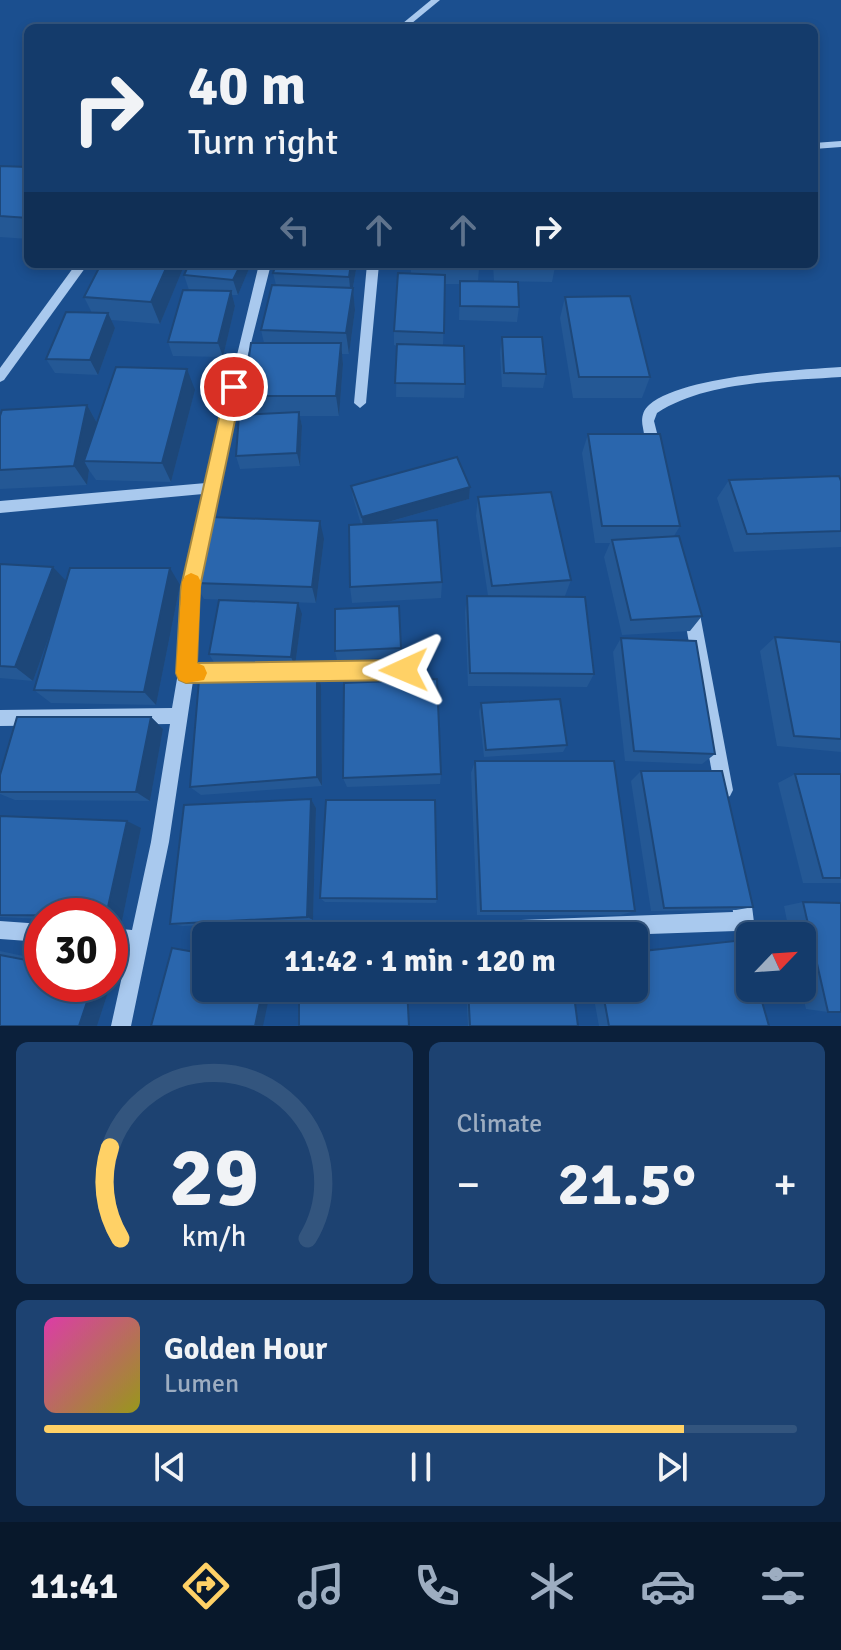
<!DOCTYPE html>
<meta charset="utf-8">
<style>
:root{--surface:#143b6b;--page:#1d4271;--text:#f1f3f6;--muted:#9dadc1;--line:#33557e;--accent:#ffd166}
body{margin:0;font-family:Signika,sans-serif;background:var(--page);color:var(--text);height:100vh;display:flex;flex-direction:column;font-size:30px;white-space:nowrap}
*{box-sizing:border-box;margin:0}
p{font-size:26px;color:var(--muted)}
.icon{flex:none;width:44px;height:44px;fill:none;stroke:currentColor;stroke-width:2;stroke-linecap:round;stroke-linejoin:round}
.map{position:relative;height:1026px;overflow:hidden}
.side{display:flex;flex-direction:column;gap:16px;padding:16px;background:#0b203b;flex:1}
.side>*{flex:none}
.hud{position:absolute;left:24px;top:24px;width:794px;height:244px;border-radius:12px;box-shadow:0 4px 12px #0003,0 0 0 2px var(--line);background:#143b6b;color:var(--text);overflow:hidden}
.needle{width:52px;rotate:65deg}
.controls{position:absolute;left:736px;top:922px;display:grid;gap:16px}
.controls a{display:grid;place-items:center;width:80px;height:80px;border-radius:12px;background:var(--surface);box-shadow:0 4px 12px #0003,0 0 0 2px var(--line);font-size:40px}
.speed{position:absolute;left:24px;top:898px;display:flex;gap:16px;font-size:40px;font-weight:700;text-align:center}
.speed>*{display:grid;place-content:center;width:104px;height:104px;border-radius:50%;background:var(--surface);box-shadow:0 4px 12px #0003,0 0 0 2px var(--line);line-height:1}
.speed .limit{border:12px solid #d22;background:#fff;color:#111}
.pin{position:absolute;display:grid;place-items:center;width:68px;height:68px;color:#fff;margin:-34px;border:4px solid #fff;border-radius:50%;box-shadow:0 2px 8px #0007}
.me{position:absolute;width:88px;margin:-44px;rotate:269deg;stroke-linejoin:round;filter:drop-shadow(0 0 6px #0008)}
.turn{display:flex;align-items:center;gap:28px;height:168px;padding:0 32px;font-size:36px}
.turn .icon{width:104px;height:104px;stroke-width:2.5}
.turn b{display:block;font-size:56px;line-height:68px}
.lanes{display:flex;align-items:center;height:76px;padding:0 32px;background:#0003;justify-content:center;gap:40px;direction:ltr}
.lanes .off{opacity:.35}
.big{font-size:60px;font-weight:700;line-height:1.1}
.side .widget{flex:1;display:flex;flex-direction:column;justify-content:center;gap:12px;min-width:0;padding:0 28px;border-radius:12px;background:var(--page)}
.side .dial{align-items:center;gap:0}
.dial svg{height:208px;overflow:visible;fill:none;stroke:var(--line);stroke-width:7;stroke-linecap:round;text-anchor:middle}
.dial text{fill:var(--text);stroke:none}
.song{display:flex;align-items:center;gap:24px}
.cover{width:96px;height:96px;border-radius:12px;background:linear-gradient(135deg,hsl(320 70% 55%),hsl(60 70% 35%))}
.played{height:8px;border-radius:4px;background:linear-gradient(90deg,var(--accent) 85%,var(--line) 85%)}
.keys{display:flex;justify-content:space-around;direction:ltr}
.heat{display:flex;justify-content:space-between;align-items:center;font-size:44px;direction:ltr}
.side .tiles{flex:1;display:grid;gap:16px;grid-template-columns:1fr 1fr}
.widget:last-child{grid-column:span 2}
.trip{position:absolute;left:192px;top:922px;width:456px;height:80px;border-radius:12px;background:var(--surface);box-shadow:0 4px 12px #0003,0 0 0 2px var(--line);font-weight:700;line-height:80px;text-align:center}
.dock{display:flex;height:128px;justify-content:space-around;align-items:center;background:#08182b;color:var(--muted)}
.dock .icon{width:56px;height:56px}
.dock .selected{color:var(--accent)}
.dock b{font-size:36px;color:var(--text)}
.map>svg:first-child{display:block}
</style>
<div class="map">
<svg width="841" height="1026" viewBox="0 0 841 1026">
<rect width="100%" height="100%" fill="#1b4f8f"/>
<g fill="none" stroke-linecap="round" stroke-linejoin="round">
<!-- minor -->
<g fill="#a9c9ee" fill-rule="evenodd">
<polygon points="431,0 440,0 406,28 397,28"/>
<polygon points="841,141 841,147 814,149 814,143"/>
<polygon points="76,264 88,264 4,380 0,382 0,368"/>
<polygon points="259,264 271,264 240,387 197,587 194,665 404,662 410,665 412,670 410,675 404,678 193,681 169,842 131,1026 111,1026 128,949 110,948 110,928 132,930 151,842 170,724 0,726 0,710 172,708 178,673 183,587 203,494 0,513 0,501 206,483"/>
<polygon points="367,264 379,264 366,403 360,408 354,403"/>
<path d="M841 367V377C784 381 706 381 657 413L654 421 661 449 654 454C645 450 645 438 643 428 641 420 642 411 649 405 682 376 796 370 841 367Z"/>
<polygon points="691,602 696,604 699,609 733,790 730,796 724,799 718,796 715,790 683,609 686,604"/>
<path d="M740 884 747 886C753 902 753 920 756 936H750V970L743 967 736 931 590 936H486L484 930 486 923 493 921 733 912 731 893 733 886Z"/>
<polygon points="0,921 42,924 42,942 0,939"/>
</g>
</g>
<!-- wall -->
<g fill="#245895">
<polygon points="0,166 28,167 28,239 0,237"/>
<polygon points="101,264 183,264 184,266 160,324 111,320 115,328 98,375 55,373 46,359 92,313 84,297"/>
<polygon points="251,264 238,295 232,295 235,306 223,357 173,356 168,342 196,290 189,290 184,275"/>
<polygon points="357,264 353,288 355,310 349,354 342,354 343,364 339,416 300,416 302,426 300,466 240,469 236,456 248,414 243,396 264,343 261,330 276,285 273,273"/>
<polygon points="411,264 479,269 478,281 519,307 517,322 459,320 460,284 445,284 443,345 465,384 464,398 396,397 397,346 394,345 394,331 411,274"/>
<polygon points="493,264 554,264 555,267 552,282 494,281"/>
<polygon points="565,297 650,377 642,398 573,398 560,318"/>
<polygon points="502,337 546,374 543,388 502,387 500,352"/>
<polygon points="195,390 171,482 96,480 89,470 87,485 0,489 0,416 87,405 97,423"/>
<polygon points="588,434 680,526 674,536 702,616 690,631 622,635 604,557 610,543 595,543 582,453"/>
<polygon points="729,480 841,481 841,547 734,552 717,498"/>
<polygon points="351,486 470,487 469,499 385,523 442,582 441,598 352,603 350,587 361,524 353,498"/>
<polygon points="478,497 571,580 565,596 553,597 594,674 587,687 468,686 465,612 467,596 488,596 476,516"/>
<polygon points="324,539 316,603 204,599 195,583"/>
<polygon points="0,564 53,567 66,582 180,585 156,705 51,703 34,690 57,614 33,681 0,678"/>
<polygon points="399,606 402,657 337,660 335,651"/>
<polygon points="302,614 295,666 215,664 209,654"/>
<polygon points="775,637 841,642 841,752 777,746 760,651"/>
<polygon points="621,638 715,754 702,764 625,761 613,652"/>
<polygon points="317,672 321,685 322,786 201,795 190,787"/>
<polygon points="481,703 567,745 563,752 484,757 479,712"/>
<polygon points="151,717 163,729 150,801 15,800 0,794 0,775"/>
<polygon points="475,761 635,911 621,915 477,915 471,773"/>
<polygon points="641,771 753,907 736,910 651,911 631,781"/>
<polygon points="441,774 440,784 347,787 343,778"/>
<polygon points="795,774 841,774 841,883 803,883 778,783"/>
<polygon points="311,799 316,808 313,920 183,926 170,924"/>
<polygon points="0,816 141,828 122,921 110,921 110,916 42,916 42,919 0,917"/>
<polygon points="320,898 437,899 436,903 325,902"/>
<polygon points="803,902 828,1012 806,1009 801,988 802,936 790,936 784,906"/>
<polygon points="0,951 42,960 42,984 110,984 110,973 114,974 97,1026 0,1026"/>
<polygon points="466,988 573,988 578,1026 468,1026"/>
<polygon points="592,988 634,988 769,1026 599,1026"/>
</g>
<!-- shaded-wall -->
<g fill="#1d4779">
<polygon points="168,264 183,264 184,266 160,324 151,302"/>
<polygon points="241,264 251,264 238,295 233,280"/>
<polygon points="351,264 357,264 351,299 349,277"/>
<polygon points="353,288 355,310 349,354 346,333"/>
<polygon points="231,291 235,306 223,357 218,343"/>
<polygon points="108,313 115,328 98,375 90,360"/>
<polygon points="341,343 343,364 339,416 336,396"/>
<polygon points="187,369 195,390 171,482 162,463"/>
<polygon points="87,405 98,425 84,461 89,470 87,485 74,466"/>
<polygon points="299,412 302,426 300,466 297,453"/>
<polygon points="470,487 469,499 363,529 362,517"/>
<polygon points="320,521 324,539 316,603 312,587"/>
<polygon points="53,567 68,583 33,681 15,667"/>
<polygon points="170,568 180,585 156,705 144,692"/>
<polygon points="298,603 302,614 295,666 291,657"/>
<polygon points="317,672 321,685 322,786 317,777"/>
<polygon points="151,717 163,729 150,801 136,792"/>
<polygon points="311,799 316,808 313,920 307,917"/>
<polygon points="127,821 141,828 122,921 110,919 110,916 106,916"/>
<polygon points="110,974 114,974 97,1026 79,1026 93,984 110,984"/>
<polygon points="263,988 271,988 263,1026 255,1026"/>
</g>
<!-- building -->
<g fill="#2a66ad" stroke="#1d4779" stroke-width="2">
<polygon points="0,166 28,167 28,218 0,216"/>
<polygon points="101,264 168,264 151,302 84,297"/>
<polygon points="189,264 241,264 233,280 184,275"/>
<polygon points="276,264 351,264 349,277 273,273"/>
<polygon points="411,264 479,264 479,269 411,268"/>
<polygon points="495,264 554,264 555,267 495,266"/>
<polygon points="398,273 445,275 444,333 394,331"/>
<polygon points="460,281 518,282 519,307 460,306"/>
<polygon points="272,285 353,288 346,333 261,330"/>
<polygon points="183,290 231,291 218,343 168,342"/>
<polygon points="630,296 650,377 579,377 565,297"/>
<polygon points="66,312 108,313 90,360 46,359"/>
<polygon points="502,337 542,337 546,374 504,373"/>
<polygon points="251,343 341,343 336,396 243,396"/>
<polygon points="397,344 464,346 465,384 395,383"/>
<polygon points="116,367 187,369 162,463 84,461"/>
<polygon points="87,405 74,466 0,470 0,416 2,410"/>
<polygon points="299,412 297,453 236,456 239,415"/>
<polygon points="588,434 660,434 680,526 602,526"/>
<polygon points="457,457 470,487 362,517 351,486"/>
<polygon points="839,476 841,481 841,531 747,534 729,480"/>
<polygon points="551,492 571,580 492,586 478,497"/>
<polygon points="209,517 320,521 312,587 195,583"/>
<polygon points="437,520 442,582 350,587 349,525"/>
<polygon points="679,536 702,616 631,620 612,540"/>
<polygon points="0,564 53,567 15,667 0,666"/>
<polygon points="70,568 170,568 144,692 34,690"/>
<polygon points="467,596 585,597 594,674 470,673"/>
<polygon points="219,600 298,603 291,657 209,654"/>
<polygon points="399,606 401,648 335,651 335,609"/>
<polygon points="775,637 841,642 841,739 794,736"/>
<polygon points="621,638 696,641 715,754 634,751"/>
<polygon points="317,672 317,777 190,787 199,680"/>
<polygon points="437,679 441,774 343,778 344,683"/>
<polygon points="560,699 567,745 486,750 481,703"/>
<polygon points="17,717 151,717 136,792 0,792 0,775"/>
<polygon points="475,761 614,761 635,911 481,911"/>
<polygon points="641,771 722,771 753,907 664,908"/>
<polygon points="795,774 841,774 841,878 823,878"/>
<polygon points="311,799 307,917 170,924 184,805"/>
<polygon points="326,800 435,800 437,899 320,898"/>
<polygon points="0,816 127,821 106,916 0,915"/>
<polygon points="803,902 841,903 841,1012 828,1012"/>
<polygon points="404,932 404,936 354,936"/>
<polygon points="744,940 750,961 750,988 758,988 769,1026 609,1026 602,988 634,988 634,952"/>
<polygon points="172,948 206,954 206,988 263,988 255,1026 151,1026"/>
<polygon points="0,955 42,963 42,984 93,984 79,1026 0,1026"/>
<polygon points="299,988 407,988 409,1026 299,1026"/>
<polygon points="468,988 573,988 578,1026 470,1026"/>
</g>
<!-- route -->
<polygon fill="#ffd166" stroke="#a68842" stroke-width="2" points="234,381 242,387 200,587 197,663 404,660 411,663 415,670 411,677 404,680 186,683 179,680 176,673 181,587 226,387"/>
<!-- slow -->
<polygon fill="#f59e0b" points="191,573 198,576 201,582 197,663 204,666 207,673 204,680 186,683 179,680 176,673 182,582 185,576"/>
</svg>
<div class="controls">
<a><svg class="needle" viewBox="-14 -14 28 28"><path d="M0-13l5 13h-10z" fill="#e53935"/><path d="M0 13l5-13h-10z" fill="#9dadc1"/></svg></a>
</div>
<div class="speed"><div class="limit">30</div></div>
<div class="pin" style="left:234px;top:387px;background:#d93025"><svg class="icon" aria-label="arrive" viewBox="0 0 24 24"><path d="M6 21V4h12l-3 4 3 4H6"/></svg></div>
<svg class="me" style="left:404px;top:670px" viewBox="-20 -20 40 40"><path d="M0-17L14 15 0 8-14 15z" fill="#ffd166" stroke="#fff" stroke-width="4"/></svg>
<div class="trip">11:42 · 1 min · 120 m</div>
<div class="hud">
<div class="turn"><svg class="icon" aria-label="right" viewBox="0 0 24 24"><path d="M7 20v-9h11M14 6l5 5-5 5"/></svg><div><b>40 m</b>Turn right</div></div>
<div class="lanes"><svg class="icon off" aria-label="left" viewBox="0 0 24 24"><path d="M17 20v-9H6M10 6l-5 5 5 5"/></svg><svg class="icon off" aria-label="ahead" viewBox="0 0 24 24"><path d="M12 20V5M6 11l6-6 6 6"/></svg><svg class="icon off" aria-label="ahead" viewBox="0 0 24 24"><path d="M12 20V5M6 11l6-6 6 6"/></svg><svg class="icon" aria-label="right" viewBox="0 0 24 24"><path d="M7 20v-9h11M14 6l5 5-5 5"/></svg></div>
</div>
</div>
<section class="side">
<div class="tiles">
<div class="widget dial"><svg viewBox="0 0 100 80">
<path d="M14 69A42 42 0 1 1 86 69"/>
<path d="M14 69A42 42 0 0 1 10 34" stroke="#ffd166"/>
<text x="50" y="56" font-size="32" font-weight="700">29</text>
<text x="50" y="72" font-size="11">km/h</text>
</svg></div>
<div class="widget"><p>Climate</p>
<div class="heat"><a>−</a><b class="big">21.5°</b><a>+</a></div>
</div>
<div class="widget">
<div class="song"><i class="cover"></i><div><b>Golden Hour</b><p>Lumen</p></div></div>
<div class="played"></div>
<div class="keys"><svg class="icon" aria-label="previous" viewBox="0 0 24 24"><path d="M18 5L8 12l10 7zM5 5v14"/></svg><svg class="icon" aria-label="pause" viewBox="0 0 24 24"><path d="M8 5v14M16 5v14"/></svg><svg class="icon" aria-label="next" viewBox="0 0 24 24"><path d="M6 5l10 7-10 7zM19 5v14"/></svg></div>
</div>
</div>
</section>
<nav class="dock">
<b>11:41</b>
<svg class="icon selected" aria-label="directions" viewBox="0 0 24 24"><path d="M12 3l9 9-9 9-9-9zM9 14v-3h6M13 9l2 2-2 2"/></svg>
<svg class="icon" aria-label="music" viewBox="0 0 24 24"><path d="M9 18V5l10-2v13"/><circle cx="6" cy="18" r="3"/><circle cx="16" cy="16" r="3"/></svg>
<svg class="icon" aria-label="phone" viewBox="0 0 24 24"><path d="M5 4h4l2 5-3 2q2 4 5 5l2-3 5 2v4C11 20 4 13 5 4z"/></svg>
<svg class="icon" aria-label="climate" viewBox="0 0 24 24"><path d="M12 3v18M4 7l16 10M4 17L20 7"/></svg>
<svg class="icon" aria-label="car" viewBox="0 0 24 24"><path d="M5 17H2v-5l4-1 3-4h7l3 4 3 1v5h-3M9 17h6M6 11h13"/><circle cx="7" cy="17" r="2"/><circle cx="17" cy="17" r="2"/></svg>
<svg class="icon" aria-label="filters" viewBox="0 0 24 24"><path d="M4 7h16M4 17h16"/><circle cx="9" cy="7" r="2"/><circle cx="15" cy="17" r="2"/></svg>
</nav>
